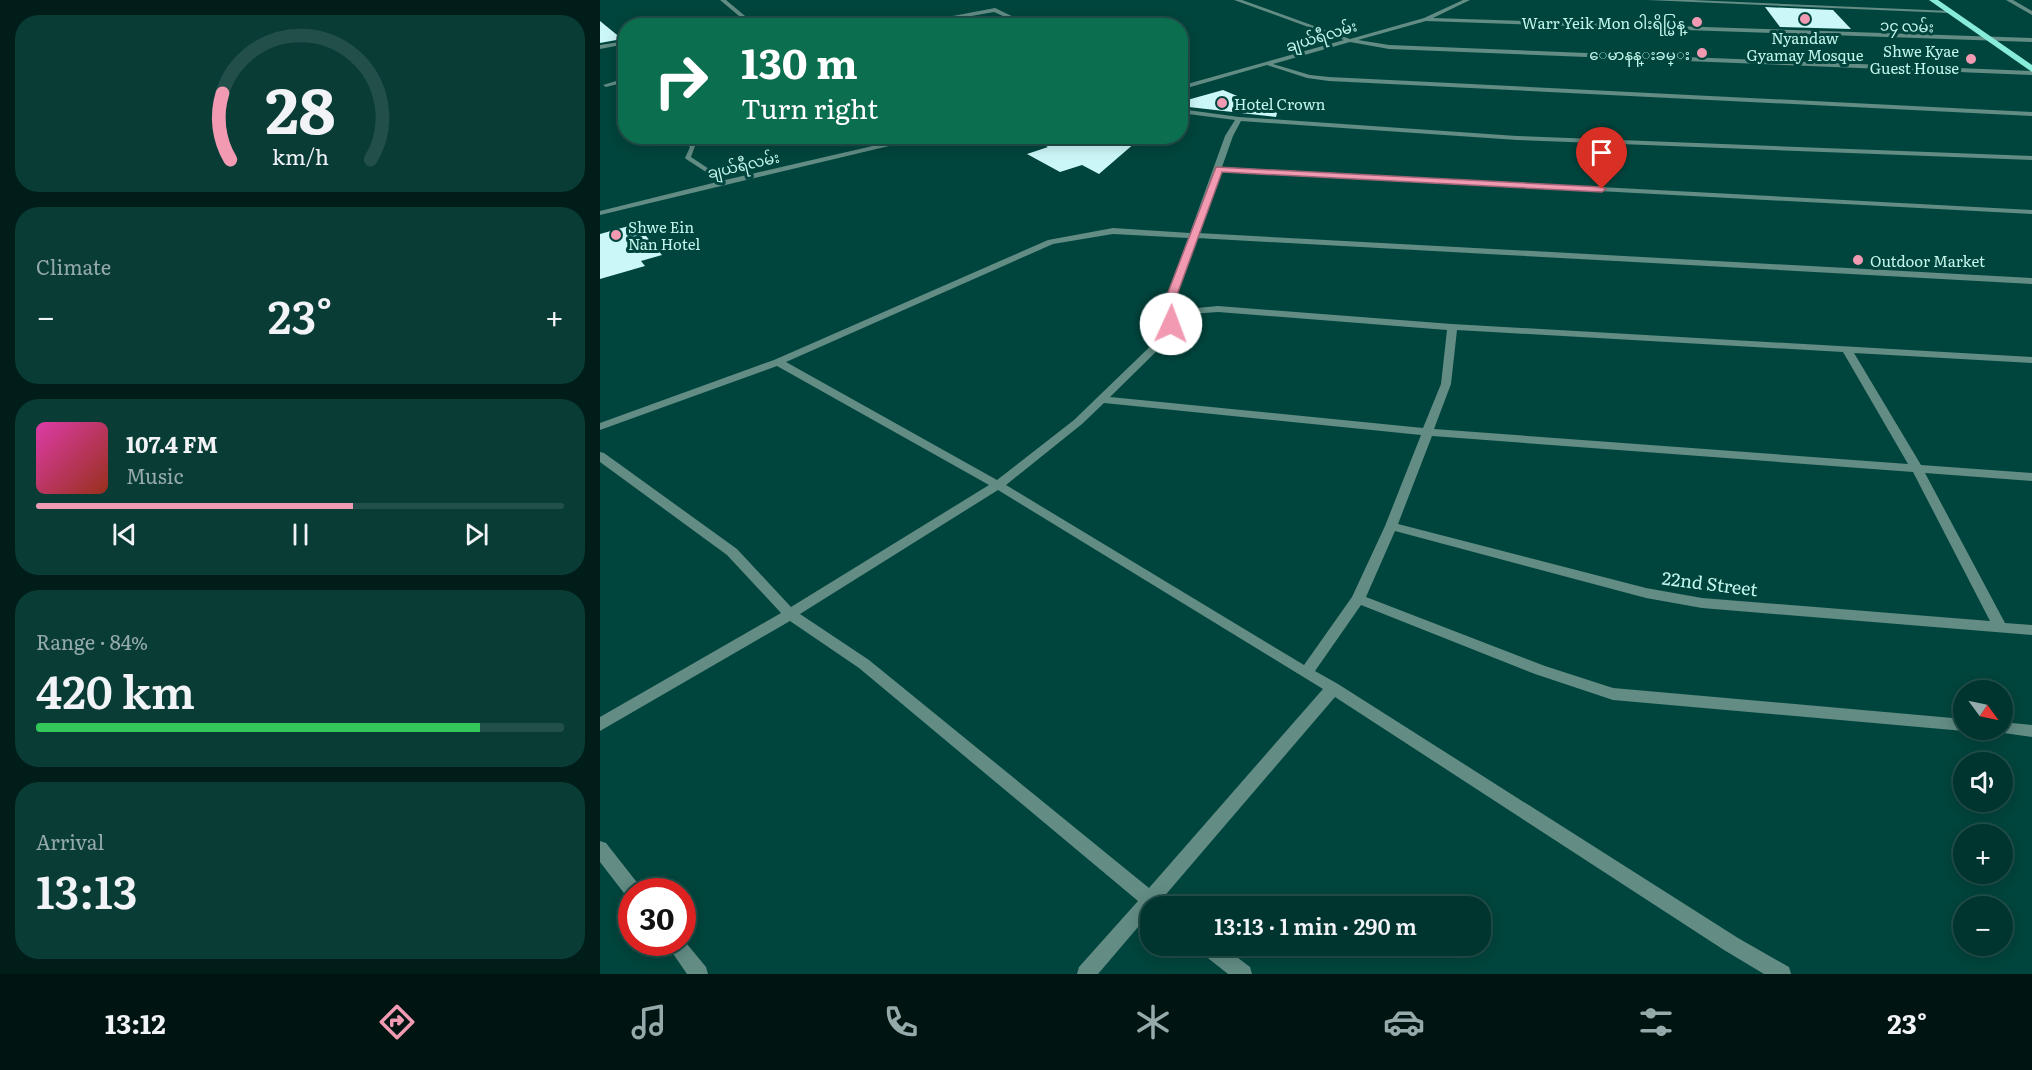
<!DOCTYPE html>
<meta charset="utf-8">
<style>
:root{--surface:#00342e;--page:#0a3c36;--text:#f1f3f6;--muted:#95aaaa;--line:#224f4a;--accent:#f19ab2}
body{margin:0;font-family:Literata,"Noto Sans Myanmar",serif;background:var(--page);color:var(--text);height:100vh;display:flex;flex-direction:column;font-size:22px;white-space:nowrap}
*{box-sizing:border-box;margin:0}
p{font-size:20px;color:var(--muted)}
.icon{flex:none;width:33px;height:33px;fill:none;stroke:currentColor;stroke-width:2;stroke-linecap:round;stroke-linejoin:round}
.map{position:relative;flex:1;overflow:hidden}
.panel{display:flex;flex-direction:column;gap:15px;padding:15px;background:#001d19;width:600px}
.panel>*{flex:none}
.top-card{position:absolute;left:18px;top:18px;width:570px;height:126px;border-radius:24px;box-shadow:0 3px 15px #0003,0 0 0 2px var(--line);background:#0b6e4f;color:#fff;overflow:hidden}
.needle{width:39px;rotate:123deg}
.tools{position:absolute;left:1353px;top:680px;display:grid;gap:12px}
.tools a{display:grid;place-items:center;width:60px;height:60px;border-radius:50%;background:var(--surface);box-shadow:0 3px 15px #0003,0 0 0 2px var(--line);font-size:30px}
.speed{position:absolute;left:18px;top:878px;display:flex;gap:12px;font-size:30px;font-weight:700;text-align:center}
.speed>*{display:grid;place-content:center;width:78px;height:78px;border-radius:50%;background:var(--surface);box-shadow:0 3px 15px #0003,0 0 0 2px var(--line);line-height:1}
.speed .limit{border:9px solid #d22;background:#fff;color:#111}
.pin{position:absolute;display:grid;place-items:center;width:51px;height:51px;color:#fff;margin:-62px -26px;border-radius:50% 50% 50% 0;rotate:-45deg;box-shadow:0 0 6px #0007}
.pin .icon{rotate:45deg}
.me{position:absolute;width:66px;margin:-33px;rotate:2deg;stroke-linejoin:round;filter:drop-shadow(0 0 4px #0008)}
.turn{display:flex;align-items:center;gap:21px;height:126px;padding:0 24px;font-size:27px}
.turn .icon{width:78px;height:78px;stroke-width:2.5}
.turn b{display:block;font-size:42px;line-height:51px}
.big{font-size:45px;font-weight:600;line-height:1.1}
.panel .tile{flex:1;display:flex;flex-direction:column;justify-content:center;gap:9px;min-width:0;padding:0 21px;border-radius:24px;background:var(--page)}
.panel .dial{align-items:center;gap:0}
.dial svg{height:156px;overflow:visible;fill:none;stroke:var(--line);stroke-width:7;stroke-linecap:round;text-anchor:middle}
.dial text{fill:var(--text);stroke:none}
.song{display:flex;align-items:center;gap:18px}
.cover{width:72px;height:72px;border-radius:9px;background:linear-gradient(135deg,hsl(320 70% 55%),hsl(10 70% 35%))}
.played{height:6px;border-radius:3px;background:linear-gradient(90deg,var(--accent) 60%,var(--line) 60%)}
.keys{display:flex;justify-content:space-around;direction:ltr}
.heat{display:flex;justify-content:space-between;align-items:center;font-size:33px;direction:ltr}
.charge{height:9px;border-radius:4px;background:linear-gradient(90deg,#34c759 84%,var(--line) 0)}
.trip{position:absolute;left:540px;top:896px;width:351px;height:60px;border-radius:24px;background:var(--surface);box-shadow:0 3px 15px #0003,0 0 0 2px var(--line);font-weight:600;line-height:60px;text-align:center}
.dock{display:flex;height:96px;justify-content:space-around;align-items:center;background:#001512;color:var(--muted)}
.dock .icon{width:42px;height:42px}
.dock .active{color:var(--accent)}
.dock b{font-size:27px;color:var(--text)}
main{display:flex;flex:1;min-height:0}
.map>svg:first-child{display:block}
</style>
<main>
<section class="panel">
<div class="tile dial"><svg viewBox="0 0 100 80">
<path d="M14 69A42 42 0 1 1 86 69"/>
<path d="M14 69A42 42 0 0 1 10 35" stroke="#f19ab2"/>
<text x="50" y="56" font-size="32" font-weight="700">28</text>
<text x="50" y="72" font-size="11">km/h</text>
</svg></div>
<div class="tile"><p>Climate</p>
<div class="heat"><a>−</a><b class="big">23°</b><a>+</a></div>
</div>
<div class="tile">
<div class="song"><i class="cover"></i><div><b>107.4 FM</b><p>Music</p></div></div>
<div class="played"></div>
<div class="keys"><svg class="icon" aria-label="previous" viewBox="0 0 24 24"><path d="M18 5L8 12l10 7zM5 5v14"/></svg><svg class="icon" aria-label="pause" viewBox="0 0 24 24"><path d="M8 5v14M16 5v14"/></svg><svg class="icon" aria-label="next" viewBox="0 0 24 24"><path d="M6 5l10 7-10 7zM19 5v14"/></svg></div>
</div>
<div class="tile"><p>Range · 84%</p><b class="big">420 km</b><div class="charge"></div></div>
<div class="tile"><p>Arrival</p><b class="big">13:13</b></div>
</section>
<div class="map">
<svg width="1432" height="974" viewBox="0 0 1432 974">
<rect width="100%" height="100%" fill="#00453d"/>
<!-- building -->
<g fill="#ccf7f9">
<polygon points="1165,7 1233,10 1251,29 1180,27"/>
<polygon points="0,21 22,39 0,43"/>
<polygon points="623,90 677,113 676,117 580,106 580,102"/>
<polygon points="427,136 543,136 499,174 482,165 460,172 427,154 448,147"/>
<polygon points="36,224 62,255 41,261 45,266 0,279 0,234"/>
</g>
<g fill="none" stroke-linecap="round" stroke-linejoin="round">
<!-- service -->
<g fill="#628c84" fill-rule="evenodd">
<polygon points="146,17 148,19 118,26 107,26"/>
<polygon points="26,41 26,44 0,49 0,45"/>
<polygon points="26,78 26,82 6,87 3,85"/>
<polygon points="77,136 84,136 95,146 91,157 127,181 127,183 123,183 86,159 85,158 90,147"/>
</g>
<!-- minor -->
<g fill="#628c84" fill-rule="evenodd">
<polygon points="120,0 126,0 157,26 151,26"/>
<polygon points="634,0 642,0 750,39 824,18 863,0 870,0 833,18 1432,38 1432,42 826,21 758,40 789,45 1432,71 1432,75 789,49 750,42 673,64 710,75 729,77 1432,112 1432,116 729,81 707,78 667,65 580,90 580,86 744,40"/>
<polygon points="1047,0 1092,0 1352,11 1349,13"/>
<polygon points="1406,0 1413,0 1432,11 1432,15"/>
<polygon points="395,8 433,26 425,26 394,12 315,26 300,26"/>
<path d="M580 109 639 117 917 136 1432 156V160L917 140 641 121 633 136 622 167 1432 210V214L620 171 598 233 1432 278V284L597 238 577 295 576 310 618 306 852 324 1432 357V363L1254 353 1321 465 1432 473V481L1325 473 1405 623 1432 625V635L1102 608 1046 598 795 531 766 597 945 666 1013 688 1364 719V729H1369L1364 731 1013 700 935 674 761 605 715 671 738 684 1138 938 1189 967 1191 974H1164L1124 950 735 697 562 899 564 906H550V913L498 974H477L479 967 538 901 259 668 190 621 0 731V717L181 613 127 555 0 462V452L4 453 137 549 191 607 389 485 177 366 0 430V423L174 360 448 240 513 228 590 233 625 136 635 120 580 113ZM513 234 588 238 567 295 566 324 563 334 474 420 397 480 186 362 453 244ZM618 312 847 330 841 384 823 428 510 397 571 337 576 324V315ZM857 330 1243 352 1308 464 834 429 851 384ZM504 403 821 435 785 526 752 597 704 665 406 485 482 424ZM832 436 1313 472 1390 621 1102 598 1046 588 798 524ZM398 490 723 689 549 888 269 660 200 614Z"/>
<polygon points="316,136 331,136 0,215 0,211 125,180"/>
<polygon points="1402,722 1432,725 1432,737 1397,732 1395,729 1402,729"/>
<polygon points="0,841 6,843 39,885 42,891 32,891 32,899 27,897 0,862"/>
<polygon points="82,938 106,967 108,974 87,974 65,942 82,942"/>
<polygon points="597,945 621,945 650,967 652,974 628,974 599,951"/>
</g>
<!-- trunk -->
<polygon fill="#88ecda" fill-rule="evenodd" points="1329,0 1338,0 1432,65 1432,72"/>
</g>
<!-- route -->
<polygon fill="#f19ab2" stroke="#9d6474" stroke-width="1.5" points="616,167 1002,187 1006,189 1002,192 622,172 577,295 577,324 567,327 567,295"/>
<!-- markers -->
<g fill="#f19ab2" stroke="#00453d" stroke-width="2">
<circle cx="1205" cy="19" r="6"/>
<circle cx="1097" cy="22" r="6"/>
<circle cx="1102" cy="53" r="6"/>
<circle cx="1371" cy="59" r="6"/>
<circle cx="622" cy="103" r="6"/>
<circle cx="16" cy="235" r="6"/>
<circle cx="1258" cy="260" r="6"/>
</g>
<g text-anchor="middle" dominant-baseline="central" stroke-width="6" stroke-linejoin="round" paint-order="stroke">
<!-- far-poi labels -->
<g font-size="15" fill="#c3f6ec" stroke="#00453d" text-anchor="end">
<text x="1085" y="22">Warr Yeik Mon ဝါးရိပ္မြန္</text>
<text x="1205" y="37" text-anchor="middle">Nyandaw<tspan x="1205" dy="17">Gyamay Mosque</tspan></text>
<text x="1359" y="50">Shwe Kyae<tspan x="1359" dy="17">Guest House</tspan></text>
<text x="1090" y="53">ေမာနန္းခမ္း</text>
<text x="634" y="103" text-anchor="start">Hotel Crown</text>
<text x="28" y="226" text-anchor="start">Shwe Ein<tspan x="28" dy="17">Nan Hotel</tspan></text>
<text x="1270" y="260" text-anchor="start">Outdoor Market</text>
</g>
<!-- far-street labels -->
<g font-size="15" fill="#c3f6ec" stroke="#00453d">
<text transform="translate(1307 25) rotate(2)">၁၄ လမ်း</text>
<text transform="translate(721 35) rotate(-17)">ချယ်ရီလမ်း</text>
<text transform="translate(143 164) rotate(-13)">ချယ်ရီလမ်း</text>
</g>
<!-- street labels -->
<g font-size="18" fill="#c3f6ec" stroke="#00453d">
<text transform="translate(1110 583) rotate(7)">22nd Street</text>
</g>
</g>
</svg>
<div class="tools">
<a><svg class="needle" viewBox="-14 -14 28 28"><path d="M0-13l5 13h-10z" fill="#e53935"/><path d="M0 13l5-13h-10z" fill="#95aaaa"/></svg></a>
<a><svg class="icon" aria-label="sound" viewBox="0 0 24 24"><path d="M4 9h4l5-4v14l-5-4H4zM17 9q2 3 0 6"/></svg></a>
<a>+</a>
<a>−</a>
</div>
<div class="speed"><div class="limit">30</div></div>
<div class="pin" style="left:1002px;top:189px;background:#d93025"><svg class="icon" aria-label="arrive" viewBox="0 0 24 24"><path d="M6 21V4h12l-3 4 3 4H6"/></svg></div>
<svg class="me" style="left:571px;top:324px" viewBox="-20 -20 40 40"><circle r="19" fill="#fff"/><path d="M0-13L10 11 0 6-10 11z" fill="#f19ab2"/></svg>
<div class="trip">13:13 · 1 min · 290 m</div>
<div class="top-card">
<div class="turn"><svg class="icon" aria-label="right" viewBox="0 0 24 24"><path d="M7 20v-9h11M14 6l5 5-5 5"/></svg><div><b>130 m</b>Turn right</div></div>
</div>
</div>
</main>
<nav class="dock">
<b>13:12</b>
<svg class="icon active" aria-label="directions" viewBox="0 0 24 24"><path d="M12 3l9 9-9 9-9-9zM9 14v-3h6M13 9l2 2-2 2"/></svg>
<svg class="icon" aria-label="music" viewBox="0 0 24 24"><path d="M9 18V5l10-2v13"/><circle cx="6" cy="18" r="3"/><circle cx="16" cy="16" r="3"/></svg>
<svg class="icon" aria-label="phone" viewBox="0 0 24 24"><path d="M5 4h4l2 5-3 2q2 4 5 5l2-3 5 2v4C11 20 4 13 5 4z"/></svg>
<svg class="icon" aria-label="climate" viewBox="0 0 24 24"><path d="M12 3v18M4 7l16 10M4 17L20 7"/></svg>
<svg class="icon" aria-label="car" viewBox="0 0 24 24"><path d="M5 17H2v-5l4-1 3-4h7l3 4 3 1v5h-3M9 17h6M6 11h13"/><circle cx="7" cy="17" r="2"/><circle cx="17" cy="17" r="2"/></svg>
<svg class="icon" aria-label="filters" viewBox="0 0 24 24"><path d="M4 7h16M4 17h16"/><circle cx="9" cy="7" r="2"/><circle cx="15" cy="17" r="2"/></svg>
<b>23°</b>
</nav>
